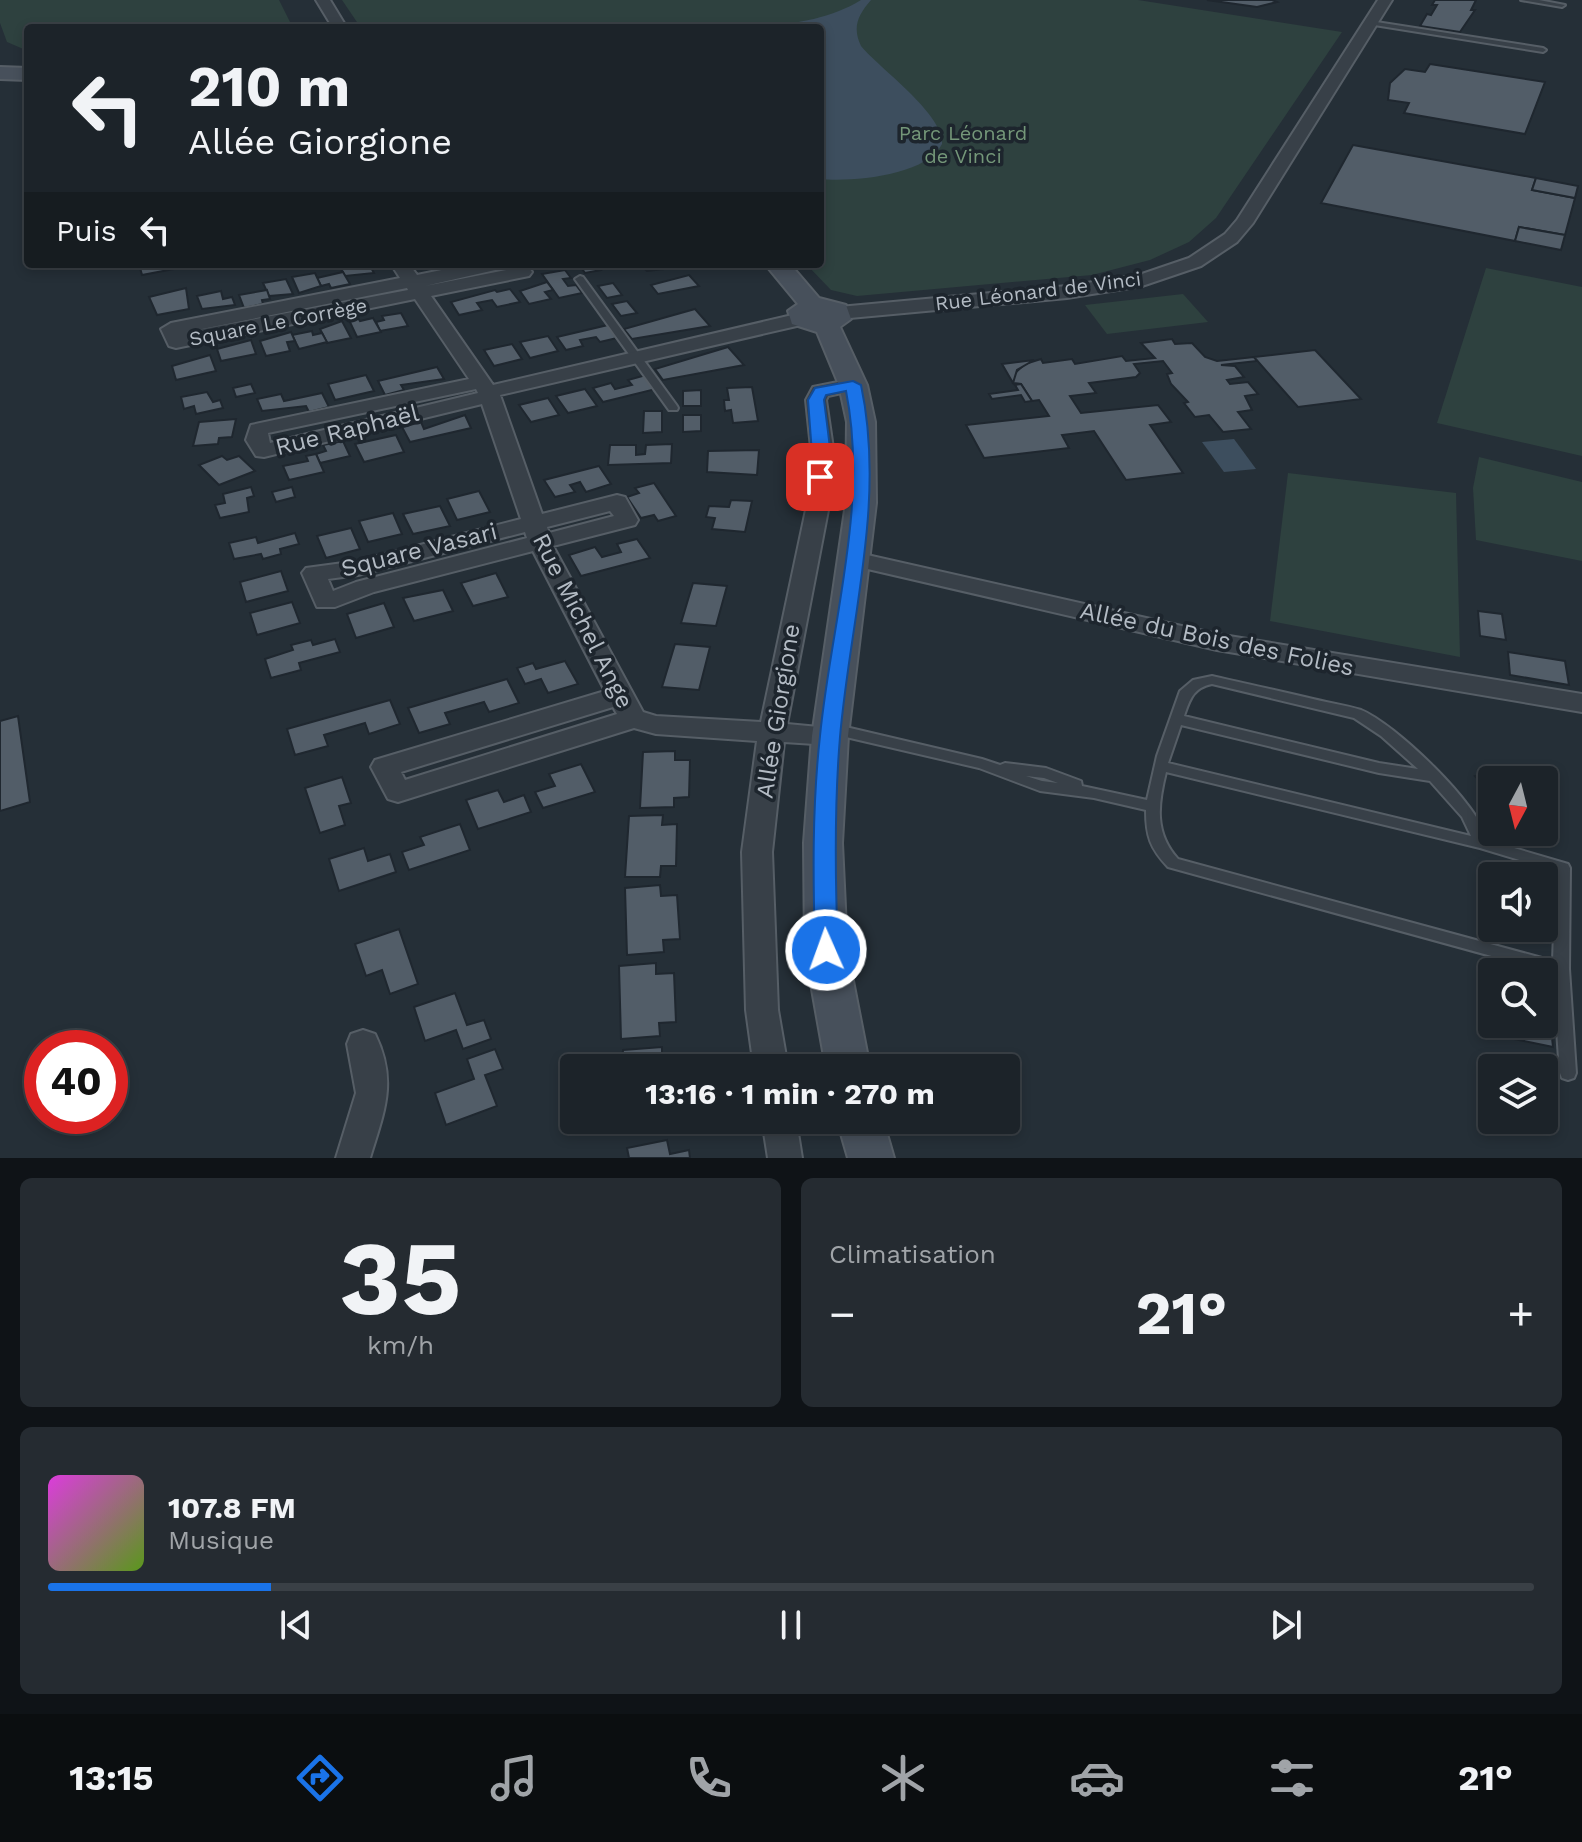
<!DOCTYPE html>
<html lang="fr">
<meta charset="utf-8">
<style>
:root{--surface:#1c2329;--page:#252b31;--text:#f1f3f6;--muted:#a0a4a8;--line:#3a4046;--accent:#1a73e8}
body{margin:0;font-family:"Work Sans",sans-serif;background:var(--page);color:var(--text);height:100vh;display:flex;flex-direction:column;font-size:30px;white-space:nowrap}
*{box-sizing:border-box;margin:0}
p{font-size:26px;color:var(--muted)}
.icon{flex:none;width:44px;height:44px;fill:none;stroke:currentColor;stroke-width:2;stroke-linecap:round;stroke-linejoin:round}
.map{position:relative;height:1158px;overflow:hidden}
.details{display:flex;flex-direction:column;gap:20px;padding:20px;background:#0f1317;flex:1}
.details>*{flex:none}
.hud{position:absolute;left:24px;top:24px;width:800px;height:244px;border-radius:8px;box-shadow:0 4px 12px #0003,0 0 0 2px var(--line);background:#1c2329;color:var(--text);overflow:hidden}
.needle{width:52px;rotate:187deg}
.fabs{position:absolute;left:1478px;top:766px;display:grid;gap:16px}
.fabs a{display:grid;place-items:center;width:80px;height:80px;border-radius:8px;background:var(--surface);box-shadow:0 4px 12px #0003,0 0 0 2px var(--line);font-size:40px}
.speed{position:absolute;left:24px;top:1030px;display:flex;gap:16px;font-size:40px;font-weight:700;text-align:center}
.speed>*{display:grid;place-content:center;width:104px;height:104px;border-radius:50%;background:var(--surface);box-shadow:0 4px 12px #0003,0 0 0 2px var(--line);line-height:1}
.speed .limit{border:12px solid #d22;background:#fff;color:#111}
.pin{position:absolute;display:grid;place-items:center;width:68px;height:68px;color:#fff;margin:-34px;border-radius:16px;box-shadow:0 4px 12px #0006}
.me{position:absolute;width:88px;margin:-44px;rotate:358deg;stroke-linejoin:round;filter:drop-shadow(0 0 6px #0008)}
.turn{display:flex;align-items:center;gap:28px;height:168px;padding:0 32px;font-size:36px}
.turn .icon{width:104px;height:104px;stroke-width:2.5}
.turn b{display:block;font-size:56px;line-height:68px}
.then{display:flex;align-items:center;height:76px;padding:0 32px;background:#0003;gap:16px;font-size:30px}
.big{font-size:60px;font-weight:700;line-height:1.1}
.details .tile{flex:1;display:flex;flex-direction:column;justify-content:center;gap:12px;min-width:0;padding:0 28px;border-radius:12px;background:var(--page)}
.details .dial{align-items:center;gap:0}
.dial b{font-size:104px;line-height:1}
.song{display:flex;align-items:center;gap:24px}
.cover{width:96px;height:96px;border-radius:12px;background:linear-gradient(135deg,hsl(300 70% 55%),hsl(90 70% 35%))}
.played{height:8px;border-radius:4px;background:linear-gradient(90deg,var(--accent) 15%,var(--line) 15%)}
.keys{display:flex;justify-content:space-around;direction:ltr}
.heat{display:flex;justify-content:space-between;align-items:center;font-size:44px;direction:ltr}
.details .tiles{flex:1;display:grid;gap:20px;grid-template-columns:1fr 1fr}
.tile:last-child{grid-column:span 2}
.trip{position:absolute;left:560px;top:1054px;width:460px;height:80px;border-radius:8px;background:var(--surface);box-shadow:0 4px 12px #0003,0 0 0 2px var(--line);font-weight:700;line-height:80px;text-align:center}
.tab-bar{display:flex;height:128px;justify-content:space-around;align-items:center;background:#0b0e10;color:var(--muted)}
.tab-bar .icon{width:56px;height:56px}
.tab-bar .current{color:var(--accent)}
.tab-bar b{font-size:36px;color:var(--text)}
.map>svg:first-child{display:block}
</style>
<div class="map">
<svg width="1582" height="1158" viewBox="0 0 1582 1158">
<rect width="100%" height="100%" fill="#252f37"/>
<!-- green -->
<g fill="#2e413f">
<polygon points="0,0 279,0 293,28 28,28 28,51 7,42 0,23"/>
<polygon points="342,0 1138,0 1342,32 1216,218 1189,242 1150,260 1092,275 857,296 831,290 806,264 820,264 820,28 361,28"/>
<polygon points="1486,268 1582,287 1582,456 1437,423"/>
<polygon points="1183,294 1208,322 1107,334 1085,305"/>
<polygon points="1479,457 1582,482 1582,561 1476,540 1473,488"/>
<polygon points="1288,473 1456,493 1460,657 1270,621"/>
</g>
<!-- water -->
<g fill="#3d4e5e">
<path d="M861 0H871C858 15 852 27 861 46 880 69 944 114 942 144 926 176 852 182 820 179V28H715C763 27 819 26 861 0Z"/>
<polygon points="1234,439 1256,469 1224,472 1202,442"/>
</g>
<!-- building -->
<g fill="#525d68" stroke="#1f272f" stroke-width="2">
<polygon points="1207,0 1272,0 1277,2 1257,7"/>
<polygon points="1435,0 1476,0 1471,10 1475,10 1460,32 1420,26 1427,14 1431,15 1437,5 1432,5"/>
<polygon points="1430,64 1545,82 1525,134 1404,113 1409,103 1388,100 1390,83 1405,69 1425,72"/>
<polygon points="1353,145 1536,178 1532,190 1575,198 1565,235 1519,227 1515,241 1321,203"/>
<polygon points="1536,178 1578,186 1575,198 1532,190"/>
<polygon points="1519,227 1565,235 1561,250 1515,241"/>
<polygon points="139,264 178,264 179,268 142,275"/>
<polygon points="369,264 374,273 345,276 341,269"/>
<polygon points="569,264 597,264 601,270 585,273 580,266 572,268"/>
<polygon points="640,264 678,264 682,267 647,271"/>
<polygon points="565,270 571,278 563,279 568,286 576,285 582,293 559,298 542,274"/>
<polygon points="343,272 350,284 331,288 329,284 321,286 317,278"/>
<polygon points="315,273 321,286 299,293 292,277"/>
<polygon points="689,275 699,286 658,294 651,285"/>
<polygon points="286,279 293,294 269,296 263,283"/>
<polygon points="547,282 553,290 545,292 551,299 529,304 520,291"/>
<polygon points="613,283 622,295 607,298 598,286"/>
<polygon points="186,288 189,309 157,315 149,297"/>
<polygon points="510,289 520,302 497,307 492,300 477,303 482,310 459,315 451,302 495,290 497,292"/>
<polygon points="267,290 270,299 262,300 263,304 244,308 239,295"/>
<polygon points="221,291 223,299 232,297 235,305 202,309 197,296"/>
<polygon points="627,301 637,313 621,316 612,304"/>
<polygon points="695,309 710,326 632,339 624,329"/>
<polygon points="401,313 408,326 380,331 376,322 384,320 382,316"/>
<polygon points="358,318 360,321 373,318 381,332 357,337 349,320"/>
<polygon points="342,321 351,338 327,343 320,329"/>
<polygon points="608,325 617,338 600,342 596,337 580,340 583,346 566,350 557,337"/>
<polygon points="312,331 313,335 322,333 327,342 299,349 292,335"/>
<polygon points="291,332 295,341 287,342 290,351 266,356 260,341"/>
<polygon points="548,336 558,351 530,358 520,342"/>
<polygon points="1172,339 1175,344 1192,343 1205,357 1217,361 1254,357 1257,361 1221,365 1235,366 1244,377 1227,380 1230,384 1248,382 1258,394 1245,396 1252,410 1238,412 1251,429 1223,432 1209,415 1195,417 1184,403 1188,402 1171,384 1167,374 1172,373 1163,361 1134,364 1140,373 1136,377 1089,383 1096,393 1070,396 1081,413 1158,405 1171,422 1150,425 1183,473 1126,480 1094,431 1062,435 1069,448 984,458 966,425 1049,416 1039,400 1032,401 1021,384 1013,383 1014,374 1025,364 1041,359 1043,363 1072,359 1075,364 1122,356 1126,361 1155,358 1141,343"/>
<polygon points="251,340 256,354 221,361 217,349"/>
<polygon points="512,344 522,359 494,366 484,350"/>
<polygon points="728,347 744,365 663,380 655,369"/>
<polygon points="1315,350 1361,399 1298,407 1254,357"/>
<polygon points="210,355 216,371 176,380 172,366"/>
<polygon points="1034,360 1017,370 1013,383 1002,364"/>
<polygon points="437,367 444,379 401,385 404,390 385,395 378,381"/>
<polygon points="366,375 374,391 335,400 328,384"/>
<polygon points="646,375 656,389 603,402 593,388 611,383 615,389 632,385 628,380"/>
<polygon points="251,384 255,393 236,397 233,388"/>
<polygon points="1021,384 1032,401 1025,402 1021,395 992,399 989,394 1018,390 1015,385"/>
<polygon points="752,387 758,421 733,423 731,410 725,411 724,400 729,400 727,388"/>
<polygon points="585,389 597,406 568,413 556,396"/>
<polygon points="701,390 701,406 683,406 683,391"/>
<polygon points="207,392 213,402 220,400 223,408 196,414 194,406 184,409 181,397"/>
<polygon points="322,393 329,407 309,412 306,406 262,411 257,399 281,394 284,401"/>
<polygon points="548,398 559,415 531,422 519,405"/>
<polygon points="644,411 662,411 662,432 643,433"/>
<polygon points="465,415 471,428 410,442 402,427 421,422 424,429"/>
<polygon points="683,415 701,415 701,431 683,432"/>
<polygon points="236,419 232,437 219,438 218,444 193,446 199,422"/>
<polygon points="396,435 404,452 364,462 355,444"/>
<polygon points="343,441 350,456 320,463 316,454 326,451 323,445"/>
<polygon points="672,444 671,463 608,465 610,445 636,445 636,455 645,454 646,445"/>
<polygon points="759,450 757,475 707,472 708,451"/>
<polygon points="316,454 324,472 289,480 283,466 308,461 306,456"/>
<polygon points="222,456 227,460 239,456 255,471 219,485 199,465"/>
<polygon points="599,466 611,484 586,492 580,482 570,485 575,492 555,497 544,480"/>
<polygon points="654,483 676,516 658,521 654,515 641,518 627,497 639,493 635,488"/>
<polygon points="251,487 254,496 247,498 249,512 220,518 215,505 225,503 223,494"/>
<polygon points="292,487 295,497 276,502 272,492"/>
<polygon points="479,491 490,512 457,520 447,499"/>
<polygon points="731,500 752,501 745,532 712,529 715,518 706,517 709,506 729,507"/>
<polygon points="440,506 450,526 413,534 403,514"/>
<polygon points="393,513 402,534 368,542 359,521"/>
<polygon points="351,528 360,549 326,558 317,536"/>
<polygon points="295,533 299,544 280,549 281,554 263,559 261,554 234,559 229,543 256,537 258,543"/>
<polygon points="637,539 650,558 581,576 569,555 595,547 602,557 621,552 617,544"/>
<polygon points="281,571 288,591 246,602 240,582"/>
<polygon points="496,573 508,597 473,606 461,583"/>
<polygon points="693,583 727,586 716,626 681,623"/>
<polygon points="443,590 453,611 414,621 403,598"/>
<polygon points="292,602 300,623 257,635 250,613"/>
<polygon points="384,603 394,627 356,638 347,614"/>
<polygon points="1478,611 1502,614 1506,640 1480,636"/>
<polygon points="335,639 340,652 299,663 301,670 271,678 265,659 293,650 291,645 311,640 313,645"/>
<polygon points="675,644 710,647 699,690 662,687"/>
<polygon points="1508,652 1565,661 1569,685 1510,675"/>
<polygon points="565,661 578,684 548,693 541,679 525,684 517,668 533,663 536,669"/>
<polygon points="507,679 519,703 489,712 484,702 445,713 450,724 419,733 408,708"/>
<polygon points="390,700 400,724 369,734 365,723 324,735 328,746 295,755 287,729"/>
<polygon points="18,716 30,802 0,811 0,721"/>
<polygon points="675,751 675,760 690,760 689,797 674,798 674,807 640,808 643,752"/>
<polygon points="581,764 595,792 543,808 535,792 555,786 549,774"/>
<polygon points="1491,772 1498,780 1492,780 1492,786 1486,788 1475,776"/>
<polygon points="342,777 351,803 339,806 345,825 320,833 305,788"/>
<polygon points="498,790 504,802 524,795 531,812 478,829 466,800"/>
<polygon points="663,815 662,825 677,824 676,866 661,866 660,877 625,877 629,816"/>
<polygon points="460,824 470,850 409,870 402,852 424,845 420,837"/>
<polygon points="364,848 368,861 390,854 396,872 339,891 329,859"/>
<polygon points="660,885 661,896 677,895 680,939 663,940 664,952 627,955 625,888"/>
<polygon points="399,929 418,984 390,994 382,970 366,976 355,944"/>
<polygon points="656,963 656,974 674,973 676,1022 659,1023 660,1036 621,1039 619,966"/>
<polygon points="455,993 467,1025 484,1020 491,1039 463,1049 456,1030 425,1041 414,1007"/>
<polygon points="1544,1003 1549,1009 1553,1047 1500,1036 1500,1024 1544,1024"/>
<polygon points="662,1047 662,1060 680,1058 681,1068 622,1068 623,1050"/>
<polygon points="495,1049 503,1069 485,1075 497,1106 446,1125 435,1093 474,1079 467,1059"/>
<polygon points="625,1120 665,1120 666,1128 625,1132"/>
<polygon points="667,1140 670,1154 689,1150 690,1158 629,1158 627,1148"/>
</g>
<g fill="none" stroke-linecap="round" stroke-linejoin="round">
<!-- lane casing -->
<g stroke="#565e66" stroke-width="4">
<g id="lane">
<polygon points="1521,0 1539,0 1565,5 1562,7"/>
<polygon points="1370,21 1543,48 1546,50 1543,52 1368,24 1368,22"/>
<polygon points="580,276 583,277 677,406 678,408 677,410 669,410 575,279"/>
<path d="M1212 676C1246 684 1280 691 1313 699 1329 703 1346 705 1361 710 1394 723 1480 805 1487 840L1568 864 1570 868 1569 969 1576 1073 1574 1078 1568 1080 1562 1078 1560 1073 1553 973 1168 867C1150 848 1146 836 1146 810L1094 798 1040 791 979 768 833 734 828 732 826 729 828 726 833 724 982 759 1000 765 1005 763 1046 768 1081 781 1082 786 1147 800 1157 756 1180 691 1193 680ZM1212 684 1354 718 1381 736 1418 769 1379 763 1184 716C1190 699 1193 688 1212 684ZM1181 725 1379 773 1430 781 1462 817 1471 836 1168 763ZM1166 772 1480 848 1556 871 1553 961 1178 859C1154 833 1158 804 1166 772ZM1026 776 1044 778 1058 783 1042 781Z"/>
</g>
</g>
<!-- street casing -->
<g stroke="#565e66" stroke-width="4">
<g id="street">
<polygon points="316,0 330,0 347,28 333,28"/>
<polygon points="1378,0 1392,0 1253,223 1237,242 1201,266 1142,286 1067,298 839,319 830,313 839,307 1067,286 1139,275 1189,258 1225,234 1237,220"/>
<path d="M391 264H409L417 275 471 264H507L504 268 425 286 511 269 508 264H526L532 272 529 276 431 296 493 385 801 313 811 319 801 325 500 395 542 514 617 495 625 497 638 520 635 525 553 546 643 712 656 716 761 722 807 505 811 448 806 400 813 387 853 379 863 385 860 389 828 396 826 400 833 448 829 505 787 724 840 729 843 736 840 743 830 745 784 742 772 852 778 1010 788 1068H754L746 1010 742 852 757 741 656 734 634 728 398 802 388 799 371 767 375 760 605 691 533 551 374 592 335 607H317L302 573 306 568 358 561 521 519 482 404 264 457 256 456 246 440 251 425 469 379 415 299 176 348 169 346 161 329 171 323 400 278ZM407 288 408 290 182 333ZM476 389 478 393 270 443 268 433ZM610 511 614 516 549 533 547 527ZM525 532 527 538 356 582 333 591 328 579 358 575ZM613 707 617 714 405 780 401 772Z"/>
<polygon points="854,552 1217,634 1582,694 1582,712 1217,650 846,564 842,559 846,554"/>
<path d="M363 1030 375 1034C398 1081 384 1112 370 1158H336L356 1093 347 1044 351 1034Z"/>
<polygon points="762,1120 796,1120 802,1158 768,1158"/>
</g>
</g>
<!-- secondary casing -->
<g stroke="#565e66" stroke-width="4">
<g id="secondary">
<polygon points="0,67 28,68 28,80 0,79"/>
<polygon points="765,264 790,264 819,298 846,305 851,319 840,327 867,385 875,422 876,503 848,736 842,843 847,950 870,1068 826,1068 805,950 804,843 812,736 846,503 847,422 839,385 817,332 792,324 788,311 798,304"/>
<polygon points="837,1120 883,1120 894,1158 848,1158"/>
</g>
</g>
<!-- lane -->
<use href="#lane" fill="#384048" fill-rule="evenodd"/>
<!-- street -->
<use href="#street" fill="#384048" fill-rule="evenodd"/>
<!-- secondary -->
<use href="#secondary" fill="#47505b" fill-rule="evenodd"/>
</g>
<!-- route -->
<path fill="#1a73e8" stroke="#114b97" stroke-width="2" d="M853 381 861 385C886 502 850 620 840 737 834 808 835 878 838 950L835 957 826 959 818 957 815 950C813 878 812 808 820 736 831 623 869 505 846 391L826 395 824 400 830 448 828 477 820 482 814 480 808 400 815 388Z"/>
<g text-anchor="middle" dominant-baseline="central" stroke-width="7" stroke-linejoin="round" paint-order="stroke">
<!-- far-park labels -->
<g font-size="20" fill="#749779" stroke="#1d252d">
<text x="963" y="133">Parc Léonard<tspan x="963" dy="23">de Vinci</tspan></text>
</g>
<!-- far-street labels -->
<g font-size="20" fill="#b3bbc4" stroke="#1d252d">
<text transform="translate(1038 291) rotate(-7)">Rue Léonard de Vinci</text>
<text transform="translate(278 322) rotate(-11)">Square Le Corrège</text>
</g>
<!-- street labels -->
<g font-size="24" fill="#b3bbc4" stroke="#1d252d">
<text transform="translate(347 430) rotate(-14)">Rue Raphaël</text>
<text transform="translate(419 550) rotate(-14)">Square Vasari</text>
<text transform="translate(583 621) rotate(63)">Rue Michel Ange</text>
<text transform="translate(1217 639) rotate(12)">Allée du Bois des Folies</text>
<text transform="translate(778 711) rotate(-81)">Allée Giorgione</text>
</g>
</g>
</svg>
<div class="fabs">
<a><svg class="needle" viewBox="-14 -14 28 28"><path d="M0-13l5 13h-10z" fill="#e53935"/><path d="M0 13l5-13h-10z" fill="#a0a4a8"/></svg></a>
<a><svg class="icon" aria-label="sound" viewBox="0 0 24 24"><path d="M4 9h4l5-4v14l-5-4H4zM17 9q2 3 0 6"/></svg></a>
<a><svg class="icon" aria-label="search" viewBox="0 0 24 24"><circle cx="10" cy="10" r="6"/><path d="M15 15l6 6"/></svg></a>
<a><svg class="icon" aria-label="layers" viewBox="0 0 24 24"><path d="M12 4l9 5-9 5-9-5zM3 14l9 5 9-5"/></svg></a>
</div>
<div class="speed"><div class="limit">40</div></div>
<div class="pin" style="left:820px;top:477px;background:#d93025"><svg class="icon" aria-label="arrive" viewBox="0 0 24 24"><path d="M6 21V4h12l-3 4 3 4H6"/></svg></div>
<svg class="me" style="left:826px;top:950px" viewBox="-20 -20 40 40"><circle r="17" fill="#1a73e8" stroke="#fff" stroke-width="3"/><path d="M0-11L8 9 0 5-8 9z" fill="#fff"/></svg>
<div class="trip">13:16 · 1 min · 270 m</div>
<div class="hud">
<div class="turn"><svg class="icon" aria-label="left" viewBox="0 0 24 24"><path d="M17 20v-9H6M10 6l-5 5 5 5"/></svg><div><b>210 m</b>Allée Giorgione</div></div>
<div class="then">Puis<svg class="icon" aria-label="left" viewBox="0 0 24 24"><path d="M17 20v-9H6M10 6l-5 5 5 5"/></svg></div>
</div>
</div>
<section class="details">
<div class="tiles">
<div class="tile dial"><b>35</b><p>km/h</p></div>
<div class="tile"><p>Climatisation</p>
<div class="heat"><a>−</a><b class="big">21°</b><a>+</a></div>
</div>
<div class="tile">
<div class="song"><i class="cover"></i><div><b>107.8 FM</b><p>Musique</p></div></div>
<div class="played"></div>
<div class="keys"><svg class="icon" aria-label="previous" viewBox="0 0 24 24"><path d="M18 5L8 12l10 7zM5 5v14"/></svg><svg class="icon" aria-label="pause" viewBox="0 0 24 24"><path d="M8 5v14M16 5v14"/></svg><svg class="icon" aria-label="next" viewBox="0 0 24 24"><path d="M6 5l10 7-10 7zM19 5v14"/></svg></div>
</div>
</div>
</section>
<nav class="tab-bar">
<b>13:15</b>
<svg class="icon current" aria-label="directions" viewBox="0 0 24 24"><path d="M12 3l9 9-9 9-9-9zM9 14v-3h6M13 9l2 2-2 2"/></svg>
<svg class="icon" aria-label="music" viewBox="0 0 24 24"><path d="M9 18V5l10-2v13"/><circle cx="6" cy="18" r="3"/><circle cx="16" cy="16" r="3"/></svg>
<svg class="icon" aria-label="phone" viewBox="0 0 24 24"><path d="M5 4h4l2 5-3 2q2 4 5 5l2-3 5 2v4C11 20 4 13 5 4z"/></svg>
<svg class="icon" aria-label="climate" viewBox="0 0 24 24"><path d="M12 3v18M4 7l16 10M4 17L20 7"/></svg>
<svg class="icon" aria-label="car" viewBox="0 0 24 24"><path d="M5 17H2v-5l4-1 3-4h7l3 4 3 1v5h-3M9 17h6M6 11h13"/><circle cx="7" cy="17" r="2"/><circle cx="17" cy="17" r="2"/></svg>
<svg class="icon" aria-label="filters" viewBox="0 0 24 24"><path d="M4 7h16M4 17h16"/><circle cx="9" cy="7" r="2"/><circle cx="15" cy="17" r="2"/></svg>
<b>21°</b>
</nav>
